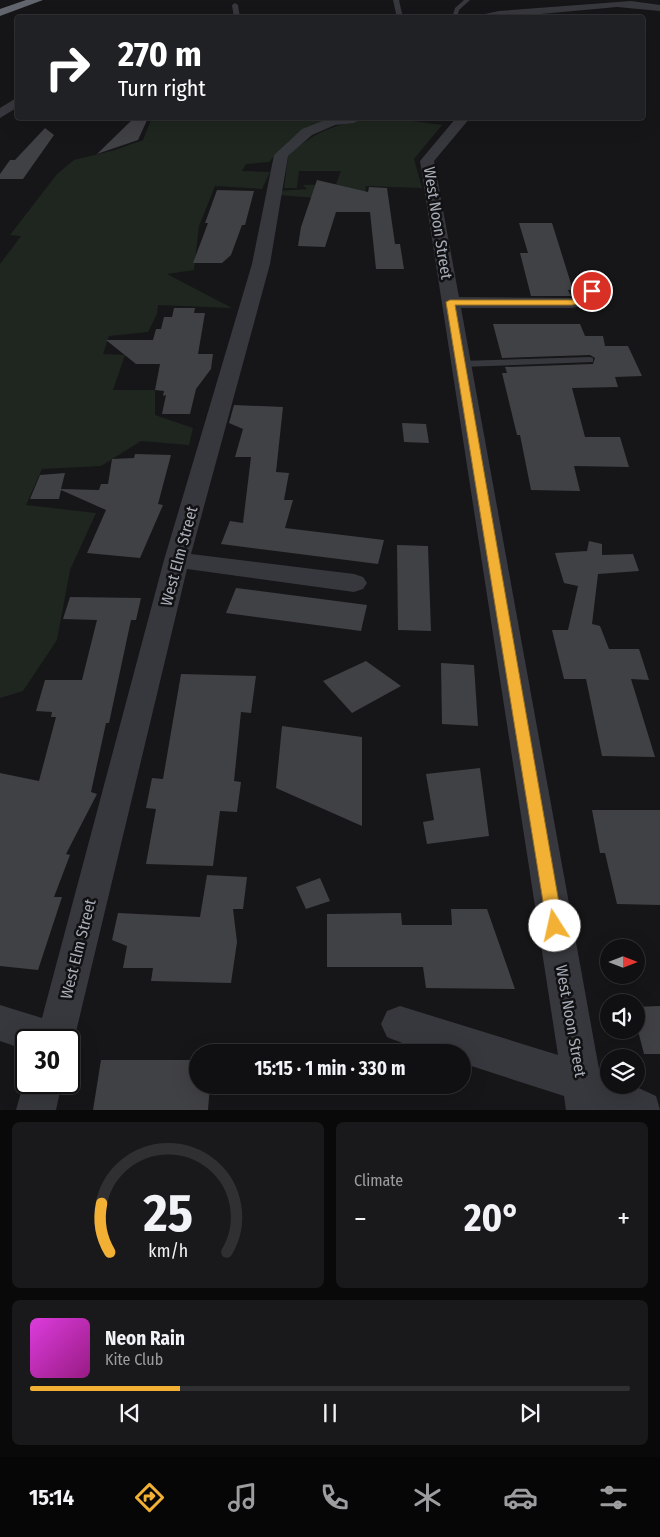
<!DOCTYPE html>
<meta charset="utf-8">
<style>
:root{--surface:#101012;--page:#19191b;--text:#f1f3f6;--muted:#9c9d9f;--line:#303032;--accent:#f2b134}
body{margin:0;font-family:"Fira Sans Condensed",sans-serif;background:var(--page);color:var(--text);height:100vh;display:flex;flex-direction:column;font-size:19px;white-space:nowrap}
*{box-sizing:border-box;margin:0}
p{font-size:16px;color:var(--muted)}
.icon{flex:none;width:28px;height:28px;fill:none;stroke:currentColor;stroke-width:2;stroke-linecap:round;stroke-linejoin:round}
.map{position:relative;height:1110px;overflow:hidden}
.side{display:flex;flex-direction:column;gap:12px;padding:12px;background:#09090a;flex:1}
.side>*{flex:none}
.banner{position:absolute;left:15px;top:15px;width:630px;height:105px;border-radius:5px;box-shadow:0 5px 20px #0002,0 0 0 1px var(--line);background:#202124;color:#fff;overflow:hidden}
.needle{width:32px;rotate:90deg}
.tools{position:absolute;left:600px;top:939px;display:grid;gap:10px}
.tools a{display:grid;place-items:center;width:45px;height:45px;border-radius:50%;background:var(--surface);box-shadow:0 5px 20px #0002,0 0 0 1px var(--line);font-size:25px}
.speed{position:absolute;left:15px;top:1029px;display:flex;gap:10px;font-size:25px;font-weight:700;text-align:center}
.speed>*{display:grid;place-content:center;width:65px;height:65px;border-radius:50%;background:var(--surface);box-shadow:0 5px 20px #0002,0 0 0 1px var(--line);line-height:1}
.speed .limit{border:2px solid #111;border-radius:8px;background:#fff;color:#111}
.pin{position:absolute;display:grid;place-items:center;width:42px;height:42px;color:#fff;margin:-21px;border:2px solid #fff;border-radius:50%;box-shadow:0 1px 5px #0007}
.me{position:absolute;width:55px;margin:-28px;rotate:350deg;stroke-linejoin:round;filter:drop-shadow(0 0 4px #0008)}
.turn{display:flex;align-items:center;gap:18px;height:105px;padding:0 20px;font-size:22px}
.turn .icon{width:65px;height:65px;stroke-width:2.5}
.turn b{display:block;font-size:35px;line-height:42px}
.big{font-size:38px;font-weight:700;line-height:1.1}
.side .card{flex:1;display:flex;flex-direction:column;justify-content:center;gap:8px;min-width:0;padding:0 18px;border-radius:8px;background:var(--page)}
.side .dial{align-items:center;gap:0}
.dial svg{height:130px;overflow:visible;fill:none;stroke:var(--line);stroke-width:7;stroke-linecap:round;text-anchor:middle}
.dial text{fill:var(--text);stroke:none}
.song{display:flex;align-items:center;gap:15px}
.cover{width:60px;height:60px;border-radius:8px;background:linear-gradient(135deg,hsl(300 70% 55%),hsl(310 70% 35%))}
.played{height:5px;border-radius:2px;background:linear-gradient(90deg,var(--accent) 25%,var(--line) 25%)}
.keys{display:flex;justify-content:space-around;direction:ltr}
.heat{display:flex;justify-content:space-between;align-items:center;font-size:28px;direction:ltr}
.side .tiles{flex:1;display:grid;gap:12px;grid-template-columns:1fr 1fr}
.card:last-child{grid-column:span 2}
.trip{position:absolute;left:189px;top:1044px;width:282px;height:50px;border-radius:25px;background:var(--surface);box-shadow:0 5px 20px #0002,0 0 0 1px var(--line);font-weight:700;line-height:50px;text-align:center}
.menu{display:flex;height:80px;justify-content:space-around;align-items:center;background:#060607;color:var(--muted)}
.menu .icon{width:35px;height:35px}
.menu .on{color:var(--accent)}
.menu b{font-size:22px;color:var(--text)}
.map>svg:first-child{display:block}
</style>
<div class="map">
<svg width="660" height="1110" viewBox="0 0 660 1110">
<rect width="100%" height="100%" fill="#161618"/>
<!-- green -->
<g fill="#1e261f">
<path d="M106 118H348C307 121 295 133 269 162L246 164 242 171 270 172 262 189 215 186 199 226 194 270 167 274 232 308 158 305 157 314 148 332 109 336 103 354 125 355 113 390H155V415L193 428 189 445 141 441 101 466 42 469 26 505 96 513 70 570 57 640 23 691 0 698V264L21 236 10 235 57 174 74 160 115 150 143 140 151 120Z"/>
<path d="M365 118H390L442 125 414 159 422 188 366 186 364 202 280 195 279 191 307 189 303 185 336 184 341 171H299L297 188H284L288 156C315 131 331 127 365 118Z"/>
</g>
<!-- building -->
<g fill="#404145">
<polygon points="134,118 148,118 138,140 97,154"/>
<polygon points="45,128 54,135 23,179 0,179 0,174 10,160 15,160"/>
<polygon points="317,180 368,192 369,187 387,188 395,244 400,244 404,269 376,269 370,212 336,212 325,247 298,246 301,227"/>
<polygon points="217,190 254,191 245,225 242,225 231,255 222,263 193,263 208,223 205,223"/>
<polygon points="519,223 552,223 573,290 568,290 571,296 531,296 520,253 528,253"/>
<polygon points="174,308 195,308 194,313 205,313 198,354 213,354 211,369 196,389 190,414 162,414 166,395 163,396 164,391 155,390 160,364 136,364 106,340 153,340 156,329 161,329 164,317 172,317"/>
<polygon points="493,324 580,324 585,336 603,336 605,346 628,346 642,376 615,377 618,387 572,388 585,437 620,437 629,467 574,466 580,491 531,490 520,435 517,435 502,373 507,373 505,367 593,364 595,358 590,355 502,358"/>
<polygon points="234,405 283,407 276,472 289,473 284,500 293,500 285,528 384,540 378,564 221,544 230,521 243,523 251,457 235,457 243,429 229,423"/>
<polygon points="402,423 426,424 429,443 404,442"/>
<polygon points="135,454 171,455 158,504 163,505 140,558 87,553 106,510 61,490 59,499 30,499 40,475 65,473 61,489 99,490 101,484 108,484 112,459 134,458"/>
<polygon points="589,541 602,544 602,555 633,554 639,571 598,574 592,624 600,626 609,649 639,649 649,680 631,679 655,757 602,756 586,679 564,679 552,630 568,630 578,586 564,583 555,553 587,551"/>
<polygon points="397,545 428,546 431,631 398,630"/>
<polygon points="236,588 367,605 361,631 226,613"/>
<polygon points="70,597 141,598 136,620 131,620 109,723 106,723 91,792 97,794 66,854 70,855 54,897 62,897 38,970 0,966 0,773 39,781 56,717 51,717 52,712 36,711 45,680 82,680 97,620 63,619"/>
<polygon points="366,661 401,686 352,713 323,681"/>
<polygon points="441,663 474,665 478,726 442,724"/>
<polygon points="181,674 256,676 251,713 241,712 234,781 241,782 237,812 220,811 213,866 146,864 156,809 146,808 152,778 163,779"/>
<polygon points="282,726 362,737 362,826 276,788"/>
<polygon points="480,768 489,836 427,844 423,822 434,820 426,774"/>
<polygon points="592,810 660,810 660,905 617,904 605,853 600,853"/>
<polygon points="207,875 247,877 243,909 233,909 237,942 231,983 151,981 153,968 123,968 127,946 112,940 118,913 200,917"/>
<polygon points="320,878 330,901 306,909 296,887"/>
<polygon points="451,909 487,909 515,989 426,988 423,967 327,967 327,914 401,913 402,925 452,925"/>
<polygon points="660,1006 660,1054 644,1054 636,1023 636,1007"/>
<polygon points="101,1060 198,1060 198,1085 210,1085 208,1110 93,1110"/>
</g>
<g fill="none" stroke-linecap="round" stroke-linejoin="round">
<!-- service -->
<g fill="#37383d" fill-rule="evenodd">
<polygon points="393,0 399,0 403,18 397,18"/>
<polygon points="464,0 470,0 459,10 457,18 452,18 455,8"/>
<polygon points="235,3 238,5 240,18 234,18 232,5"/>
<polygon points="590,357 593,358 593,362 461,367 456,364 461,361"/>
</g>
<!-- minor -->
<g fill="#37383d" fill-rule="evenodd">
<polygon points="631,1 660,5 660,11 617,7 497,18 466,18 499,11"/>
<polygon points="18,97 18,107 0,118 0,108"/>
<polygon points="330,118 361,119 354,123 335,125 312,135 288,156 270,264 191,554 354,574 363,577 367,583 363,589 354,592 187,569 74,1040 69,1052 69,1040 26,1040 26,1050 0,1041 0,1005 42,1018 164,560 252,264 274,155 302,129"/>
<path d="M456 118H470L434 161 459 297 572 298C584 295 585 284 598 287L601 291 591 304 572 308H461L599 1069 609 1074V1085H632L656 1096 660 1110H566L564 1096 462 1063V1052C431 1052 416 1049 387 1037L381 1024 387 1011 400 1006 558 1055 420 161Z"/>
<polygon points="26,1075 26,1082 62,1082 56,1110 16,1110"/>
</g>
<!-- motorway -->
<polygon fill="#63666e" fill-rule="evenodd" points="26,0 43,0 0,16 0,9"/>
</g>
<!-- route -->
<polygon fill="#f2b134" stroke="#9d7322" points="589,289 596,291 588,302 572,305 455,305 563,926 561,932 555,934 550,932 547,926 446,302 450,300 572,300 582,298"/>
<g text-anchor="middle" dominant-baseline="central" stroke-width="5" stroke-linejoin="round" paint-order="stroke">
<!-- street labels -->
<g font-size="16" fill="#a8adb8" stroke="#111113">
<text transform="translate(438 223) rotate(81)">West Noon Street</text>
<text transform="translate(179 556) rotate(-75)">West Elm Street</text>
<text transform="translate(78 949) rotate(-76)">West Elm Street</text>
<text transform="translate(571 1021) rotate(80)">West Noon Street</text>
</g>
</g>
</svg>
<div class="tools">
<a><svg class="needle" viewBox="-14 -14 28 28"><path d="M0-13l5 13h-10z" fill="#e53935"/><path d="M0 13l5-13h-10z" fill="#9c9d9f"/></svg></a>
<a><svg class="icon" aria-label="sound" viewBox="0 0 24 24"><path d="M4 9h4l5-4v14l-5-4H4zM17 9q2 3 0 6"/></svg></a>
<a><svg class="icon" aria-label="layers" viewBox="0 0 24 24"><path d="M12 4l9 5-9 5-9-5zM3 14l9 5 9-5"/></svg></a>
</div>
<div class="speed"><div class="limit">30</div></div>
<div class="pin" style="left:592px;top:291px;background:#d93025"><svg class="icon" aria-label="arrive" viewBox="0 0 24 24"><path d="M6 21V4h12l-3 4 3 4H6"/></svg></div>
<svg class="me" style="left:555px;top:926px" viewBox="-20 -20 40 40"><circle r="19" fill="#fff"/><path d="M0-13L10 11 0 6-10 11z" fill="#f2b134"/></svg>
<div class="trip">15:15 · 1 min · 330 m</div>
<div class="banner">
<div class="turn"><svg class="icon" aria-label="right" viewBox="0 0 24 24"><path d="M7 20v-9h11M14 6l5 5-5 5"/></svg><div><b>270 m</b>Turn right</div></div>
</div>
</div>
<section class="side">
<div class="tiles">
<div class="card dial"><svg viewBox="0 0 100 80">
<path d="M14 69A42 42 0 1 1 86 69"/>
<path d="M14 69A42 42 0 0 1 9 39" stroke="#f2b134"/>
<text x="50" y="56" font-size="32" font-weight="700">25</text>
<text x="50" y="72" font-size="11">km/h</text>
</svg></div>
<div class="card"><p>Climate</p>
<div class="heat"><a>−</a><b class="big">20°</b><a>+</a></div>
</div>
<div class="card">
<div class="song"><i class="cover"></i><div><b>Neon Rain</b><p>Kite Club</p></div></div>
<div class="played"></div>
<div class="keys"><svg class="icon" aria-label="previous" viewBox="0 0 24 24"><path d="M18 5L8 12l10 7zM5 5v14"/></svg><svg class="icon" aria-label="pause" viewBox="0 0 24 24"><path d="M8 5v14M16 5v14"/></svg><svg class="icon" aria-label="next" viewBox="0 0 24 24"><path d="M6 5l10 7-10 7zM19 5v14"/></svg></div>
</div>
</div>
</section>
<nav class="menu">
<b>15:14</b>
<svg class="icon on" aria-label="directions" viewBox="0 0 24 24"><path d="M12 3l9 9-9 9-9-9zM9 14v-3h6M13 9l2 2-2 2"/></svg>
<svg class="icon" aria-label="music" viewBox="0 0 24 24"><path d="M9 18V5l10-2v13"/><circle cx="6" cy="18" r="3"/><circle cx="16" cy="16" r="3"/></svg>
<svg class="icon" aria-label="phone" viewBox="0 0 24 24"><path d="M5 4h4l2 5-3 2q2 4 5 5l2-3 5 2v4C11 20 4 13 5 4z"/></svg>
<svg class="icon" aria-label="climate" viewBox="0 0 24 24"><path d="M12 3v18M4 7l16 10M4 17L20 7"/></svg>
<svg class="icon" aria-label="car" viewBox="0 0 24 24"><path d="M5 17H2v-5l4-1 3-4h7l3 4 3 1v5h-3M9 17h6M6 11h13"/><circle cx="7" cy="17" r="2"/><circle cx="17" cy="17" r="2"/></svg>
<svg class="icon" aria-label="filters" viewBox="0 0 24 24"><path d="M4 7h16M4 17h16"/><circle cx="9" cy="7" r="2"/><circle cx="15" cy="17" r="2"/></svg>
</nav>
